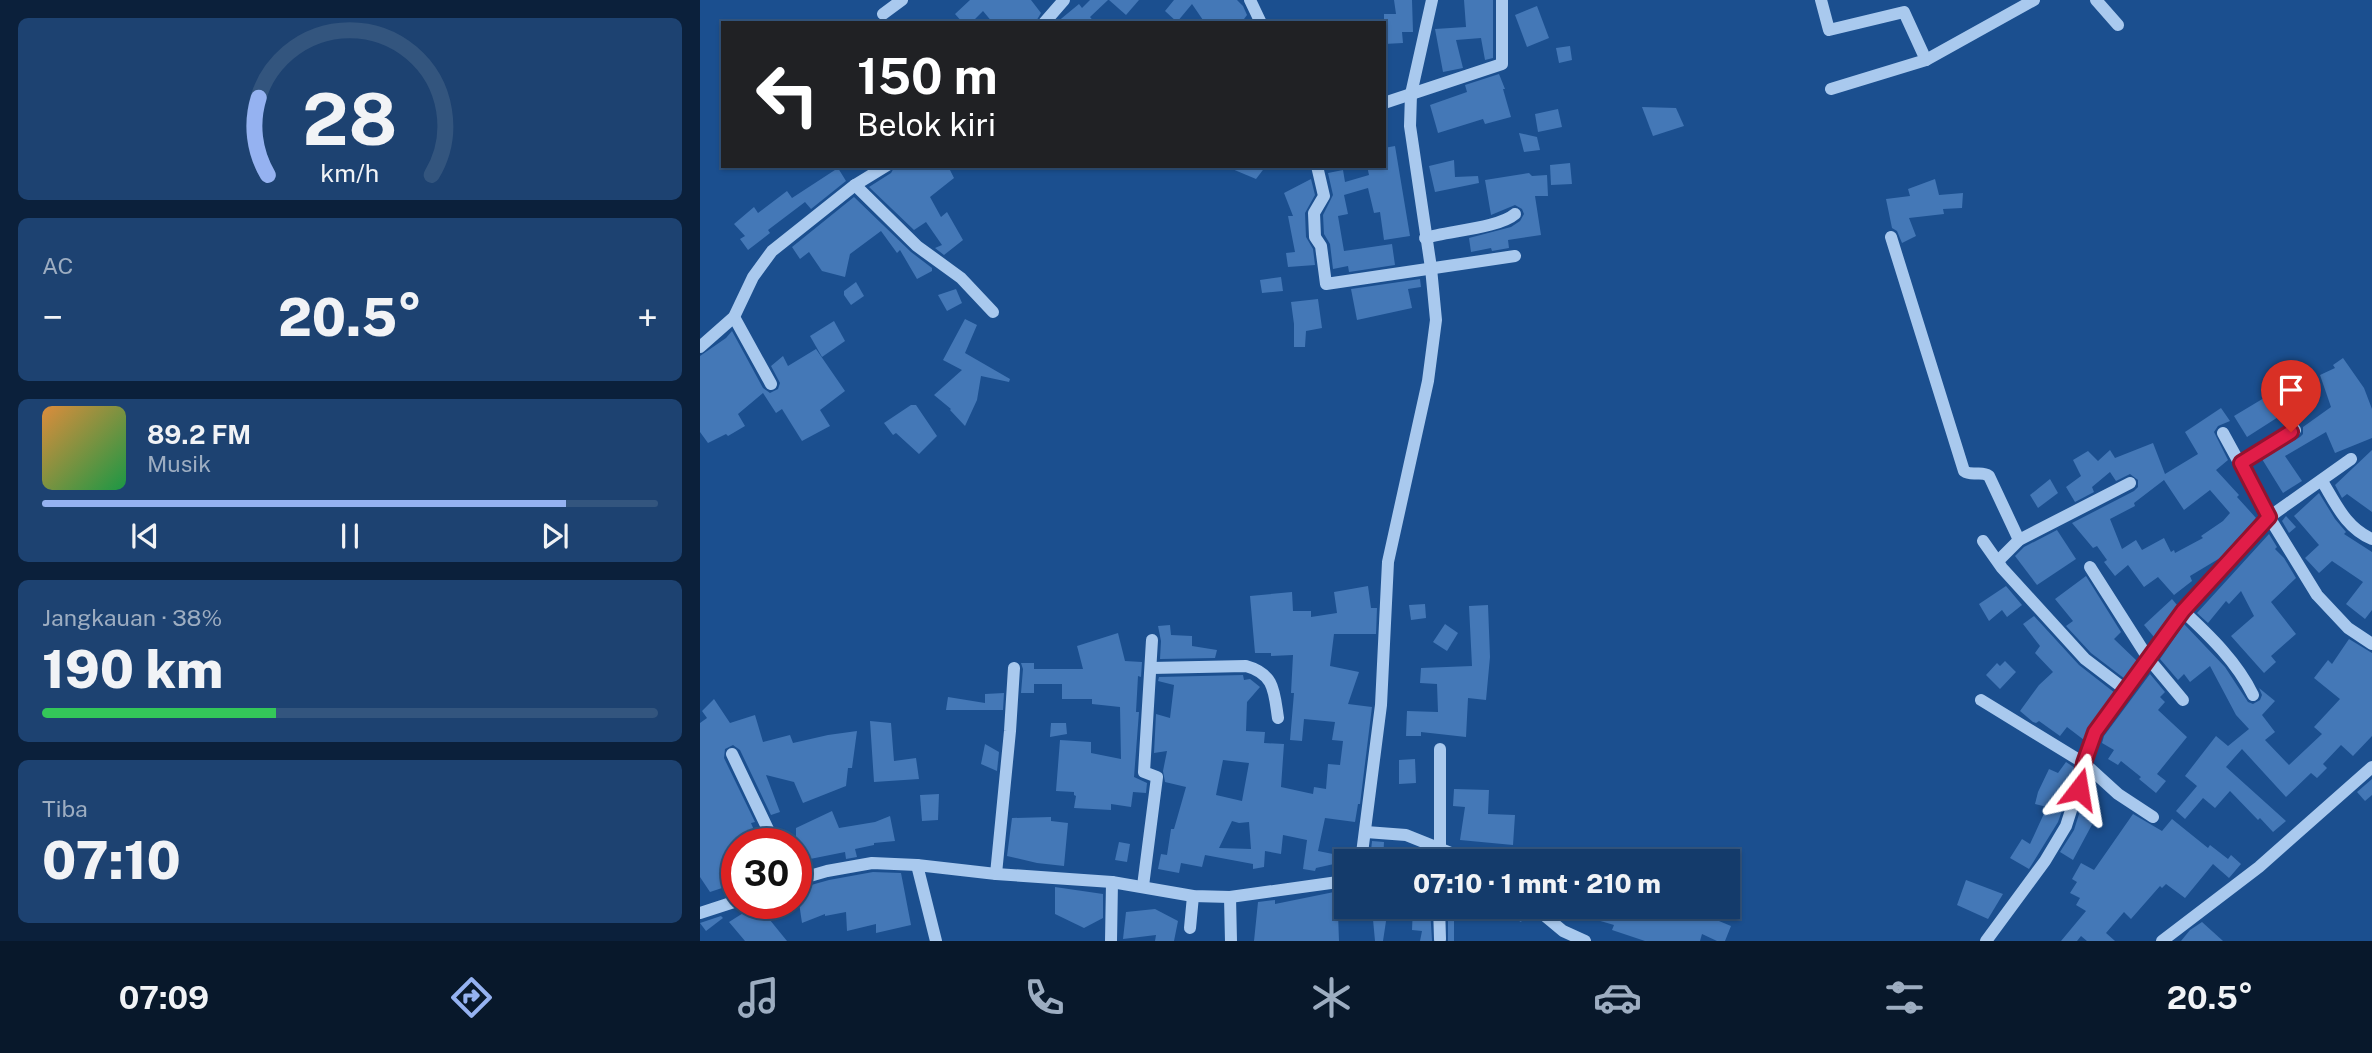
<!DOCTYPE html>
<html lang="id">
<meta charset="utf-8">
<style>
:root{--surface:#143b6b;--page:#1d4271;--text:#f1f3f6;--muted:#9dadc1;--line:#33557e;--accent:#95b2f1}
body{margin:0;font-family:"Public Sans",sans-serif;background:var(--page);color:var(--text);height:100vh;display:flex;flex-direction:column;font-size:26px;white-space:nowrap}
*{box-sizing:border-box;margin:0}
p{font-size:23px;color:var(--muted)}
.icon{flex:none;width:38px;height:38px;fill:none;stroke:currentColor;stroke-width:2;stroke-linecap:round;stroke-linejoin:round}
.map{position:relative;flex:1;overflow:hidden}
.side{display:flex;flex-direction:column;gap:18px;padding:18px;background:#0b203b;width:700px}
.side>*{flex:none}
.hud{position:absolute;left:21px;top:21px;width:665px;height:147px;border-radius:0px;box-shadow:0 2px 5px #0004,0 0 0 2px var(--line);background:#202124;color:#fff;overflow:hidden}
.speed{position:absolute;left:21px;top:828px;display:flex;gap:14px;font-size:35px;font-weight:700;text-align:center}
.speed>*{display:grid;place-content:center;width:91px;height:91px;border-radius:50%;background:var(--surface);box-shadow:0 2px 5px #0004,0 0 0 2px var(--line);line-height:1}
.speed .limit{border:10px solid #d22;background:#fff;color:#111}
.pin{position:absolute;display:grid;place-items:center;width:60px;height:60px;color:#fff;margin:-72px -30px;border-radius:50% 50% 50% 0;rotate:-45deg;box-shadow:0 0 7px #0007}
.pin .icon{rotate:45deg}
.me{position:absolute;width:77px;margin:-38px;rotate:14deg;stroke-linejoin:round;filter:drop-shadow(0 0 5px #0008)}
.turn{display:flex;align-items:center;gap:24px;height:147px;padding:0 21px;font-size:32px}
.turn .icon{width:91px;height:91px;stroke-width:2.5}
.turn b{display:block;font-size:49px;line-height:60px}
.big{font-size:52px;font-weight:800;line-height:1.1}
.side .tile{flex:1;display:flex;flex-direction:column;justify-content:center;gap:10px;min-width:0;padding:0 24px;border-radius:10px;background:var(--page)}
.side .dial{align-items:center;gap:0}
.dial svg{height:182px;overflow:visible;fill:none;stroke:var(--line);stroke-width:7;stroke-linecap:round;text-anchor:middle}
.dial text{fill:var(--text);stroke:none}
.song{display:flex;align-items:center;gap:21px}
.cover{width:84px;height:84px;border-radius:10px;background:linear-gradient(135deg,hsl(30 70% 55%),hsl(140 70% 35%))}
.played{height:7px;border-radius:4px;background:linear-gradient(90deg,var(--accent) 85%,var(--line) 85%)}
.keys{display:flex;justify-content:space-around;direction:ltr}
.heat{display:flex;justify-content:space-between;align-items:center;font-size:38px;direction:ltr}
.charge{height:10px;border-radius:5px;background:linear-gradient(90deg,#34c759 38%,var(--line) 0)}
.trip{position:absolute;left:634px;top:849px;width:406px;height:70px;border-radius:0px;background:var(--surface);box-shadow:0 2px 5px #0004,0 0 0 2px var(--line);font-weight:800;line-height:70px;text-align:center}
.tabs{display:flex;height:112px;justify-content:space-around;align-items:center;background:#08182b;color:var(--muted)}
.tabs .icon{width:49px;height:49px}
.tabs .selected{color:var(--accent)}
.tabs b{font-size:32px;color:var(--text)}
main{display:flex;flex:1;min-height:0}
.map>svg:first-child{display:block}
</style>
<main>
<section class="side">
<div class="tile dial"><svg viewBox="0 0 100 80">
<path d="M14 69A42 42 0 1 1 86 69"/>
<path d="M14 69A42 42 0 0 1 10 35" stroke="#95b2f1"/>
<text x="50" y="56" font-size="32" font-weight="700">28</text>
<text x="50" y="72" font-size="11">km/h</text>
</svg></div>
<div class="tile"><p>AC</p>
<div class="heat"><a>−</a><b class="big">20.5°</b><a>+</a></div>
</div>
<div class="tile">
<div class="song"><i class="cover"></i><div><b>89.2 FM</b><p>Musik</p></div></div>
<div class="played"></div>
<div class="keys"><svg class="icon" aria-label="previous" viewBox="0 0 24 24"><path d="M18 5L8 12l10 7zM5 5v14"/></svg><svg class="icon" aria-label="pause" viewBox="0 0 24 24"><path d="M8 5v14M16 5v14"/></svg><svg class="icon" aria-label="next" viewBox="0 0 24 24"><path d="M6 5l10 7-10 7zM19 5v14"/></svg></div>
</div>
<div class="tile"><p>Jangkauan · 38%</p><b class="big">190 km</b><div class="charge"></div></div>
<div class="tile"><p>Tiba</p><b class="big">07:10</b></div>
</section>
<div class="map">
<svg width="1672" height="941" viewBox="0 0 1672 941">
<rect width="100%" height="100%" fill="#1b4f8f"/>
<!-- building -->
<g fill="#4478b7" fill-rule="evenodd">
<polygon points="270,0 331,0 341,13 335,23 293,23 283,11 271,23 263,23 255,14"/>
<polygon points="390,0 408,0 390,17 395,23 356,23 379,4 382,8"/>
<polygon points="409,0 439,0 426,15"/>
<polygon points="474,0 537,0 543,6 547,15 541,23 505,23 492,4 477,22 465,11"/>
<polygon points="694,0 712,0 713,32 702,32 703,43 684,44 684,14 696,14"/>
<polygon points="764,0 793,0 793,58 785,60 781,38 756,40 763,68 743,72 735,29 766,27"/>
<polygon points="837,6 849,38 827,47 815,15"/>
<polygon points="870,46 872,60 859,63 856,48"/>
<polygon points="799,74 805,89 803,89 811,117 785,124 783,119 738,133 730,105 767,92 765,85"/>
<polygon points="942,107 976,108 984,126 953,136"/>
<polygon points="858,109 862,127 838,132 835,114"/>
<polygon points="819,133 837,137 840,150 824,152"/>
<polygon points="695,146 710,236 684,240 680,212 674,213 668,188 644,195 648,214 638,216 644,251 692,244 695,265 649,272 648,266 633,269 630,244 624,234 623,215 633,195 628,173 643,170 645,182 669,175 667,166 684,166 684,148"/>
<polygon points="754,160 755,177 778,176 779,183 735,192 729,166"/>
<polygon points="870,163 872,184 851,185 850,165"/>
<polygon points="195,166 248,166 254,178 230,197 241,217 247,212 263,240 244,255 235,248 242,245 226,222 214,230 169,187 191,173"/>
<polygon points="525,166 566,166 556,179"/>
<polygon points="138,168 146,181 111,209 105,202 68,230 70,233 48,250 40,239 45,236 34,224 54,207 58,213 87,191 92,198"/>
<polygon points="829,173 832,176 847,175 848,196 835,196 841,235 808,240 809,248 792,251 791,248 771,252 769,238 811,227 820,221 824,214 822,209 815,205 791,215 785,180"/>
<polygon points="611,179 615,195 605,213 606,237 613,249 615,265 588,267 586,253 595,252 588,216 593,216 584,193"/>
<polygon points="1235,179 1239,195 1263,193 1262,208 1243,209 1244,214 1209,218 1216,236 1202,243 1197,231 1192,228 1186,199 1210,196 1208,189"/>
<polygon points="154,197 211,252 232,268 232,271 217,279 200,250 197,253 181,231 150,254 145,277 122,271 109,252 100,259 92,247"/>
<polygon points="581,277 583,291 562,293 560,280"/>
<polygon points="720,279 721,287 708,289 712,308 657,320 651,289"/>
<polygon points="156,282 164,296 151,305 144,295 144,291"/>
<polygon points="256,289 262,303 247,311 238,295"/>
<polygon points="618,299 622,328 606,331 605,347 594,347 594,324 591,302"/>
<polygon points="265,319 277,325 265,353 310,379 309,382 281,376 277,400 265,426 250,410 251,409 234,395 262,370 243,360"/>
<polygon points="134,321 145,341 122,357 110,336"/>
<polygon points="32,331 63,388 70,393 78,389 80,383 71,366 83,356 88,366 116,349 145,391 120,410 130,426 102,441 82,409 76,413 63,393 38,414 45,426 28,436 26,434 8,443 0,432 0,356 26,338"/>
<polygon points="1643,358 1664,388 1672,409 1672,438 1635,453 1626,432 1585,456 1602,481 1583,493 1562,459 1600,437 1603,434 1603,427 1631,407 1620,375 1635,368 1633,365"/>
<polygon points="1584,386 1587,391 1591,389 1600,403 1547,437 1534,416"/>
<polygon points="211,405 216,405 237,436 219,454 196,433 193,435 184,423"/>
<path d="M1521 408 1530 421 1518 426 1514 432 1528 460 1516 470 1539 495 1537 497 1556 518 1520 558 1490 576 1492 581 1474 595 1458 577 1444 587 1428 565 1415 576 1404 562 1407 560 1397 546 1393 548 1372 523 1434 491 1438 487V480L1430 474 1416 481 1410 472 1392 487 1394 492 1375 502 1366 487 1381 476 1373 460 1388 451 1398 461 1410 450 1415 458 1453 443 1465 474 1498 454 1485 432ZM1464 480 1484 510 1510 490 1530 513 1523 521 1501 536 1503 538 1475 553 1474 550 1471 552 1464 538 1442 550 1436 540 1422 549 1410 519 1435 506 1434 503Z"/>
<polygon points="1672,450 1672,512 1647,494 1642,498 1635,485"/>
<polygon points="1350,479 1358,493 1338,508 1330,495"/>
<polygon points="1619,493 1635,519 1646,532 1644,534 1672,552 1672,610 1665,619 1646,604 1663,582 1632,561 1619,573 1605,558 1619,545 1594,516"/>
<polygon points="1586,516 1596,527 1589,533 1582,521"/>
<polygon points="1357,530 1376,559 1337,585 1315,556 1324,547"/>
<polygon points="1569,534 1577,547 1575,549 1584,558 1596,578 1571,602 1596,634 1571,656 1576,662 1564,673 1531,636 1554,616 1541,591 1529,604 1526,601 1508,623 1497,613"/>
<polygon points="1386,576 1421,632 1414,639 1437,661 1425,679 1391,653 1366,626 1373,621 1355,599"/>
<path d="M668 586 671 608H677L676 634H634L630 666 659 672 648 704 672 707 660 804H658L655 822 625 818 618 851 653 858 652 860 616 868 615 871 603 869 607 840 583 835 581 854 565 851 564 867 553 869V864L505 855 502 867 481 863 479 873 458 869 461 854 467 855 471 829H474L486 787 465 782 463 771 467 751 454 753 456 714 470 718 474 685 458 681 459 677 543 675 544 680 550 679 560 687 547 702 546 731 565 732 564 743 584 744 581 787 613 794 614 787 626 789 628 764 640 765 643 741 632 740 635 722 604 719 602 741 590 740 594 693H591L593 655 571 656V653H555L550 596 592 592 593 611H611V617L637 613 634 592ZM523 760 549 763 542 801 516 795ZM532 821 539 823 549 822 551 849 519 848Z"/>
<polygon points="1306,586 1322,605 1307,617 1302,610 1289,621 1279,604"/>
<polygon points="1472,599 1477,605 1454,637 1444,625"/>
<polygon points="725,604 726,618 711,620 709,605"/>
<polygon points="788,605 790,657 786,700 768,698 766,737 721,732 721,736 706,736 707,711 738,712 737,684 720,683 721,668 772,666 769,606"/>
<polygon points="1334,616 1379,665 1415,693 1389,727 1384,740 1367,727 1360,736 1339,721 1336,723 1333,722 1320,711 1339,685 1353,672 1335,653 1340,646 1323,624"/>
<polygon points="745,624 758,633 747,651 733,642"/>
<polygon points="1484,624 1525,667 1548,702 1553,704 1560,700 1562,695 1559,688 1575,701 1562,715 1575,732 1565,740 1589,765 1622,734 1614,727 1640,699 1614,678 1628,660 1632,664 1649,639 1672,653 1672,736 1653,756 1641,745 1623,764 1627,768 1617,778 1611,773 1586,797 1542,749 1526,767 1586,821 1573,832 1560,818 1558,820 1530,791 1515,808 1503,798 1485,819 1476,811 1497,786 1485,776 1516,736 1528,746 1549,729 1536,715 1510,666 1490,682 1484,674 1478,680 1460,659"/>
<polygon points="470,625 471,635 492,636 492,646 517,650 515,658 460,659 461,641 458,626"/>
<polygon points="418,633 425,661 442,662 441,677 438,676 436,712 439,712 434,777 447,783 446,793 433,792 431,807 411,804 411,810 374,808 376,796 374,795 374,792 356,791 360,740 391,742 391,753 421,759 420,707 392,704 392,699 362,699 362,684 334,684 334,693 321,693 323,669 321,663 334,663 334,669 383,669 377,646"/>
<polygon points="1305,661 1316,672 1300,689 1286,675 1297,663 1300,666"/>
<polygon points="1450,674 1465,692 1460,697 1465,702 1458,710 1487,737 1457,774 1466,781 1456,793 1439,779 1441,777 1421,761 1418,765 1408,759 1414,750 1402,743 1404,736"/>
<polygon points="304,693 303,710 246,710 248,697 285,703 285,694"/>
<polygon points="14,699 30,723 55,715 63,742 90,735 93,743 128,735 157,731 152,768 148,768 146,786 103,803 94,782 66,775 80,812 71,815 40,750 33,745 25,749 24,758 55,822 51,823 60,844 37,844 37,883 10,892 0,877 0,723 7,718 2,711"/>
<polygon points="170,721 191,723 194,761 216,758 219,779 174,782"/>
<polygon points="351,723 366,723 367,734 350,737"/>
<polygon points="285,744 299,752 297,771 281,764"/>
<polygon points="715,759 716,783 699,784 699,760"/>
<polygon points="1366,762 1375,768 1372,777 1370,775 1359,800 1365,802 1358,822 1329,869 1310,858 1322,839 1330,844 1347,807 1335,804 1338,792 1349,769 1358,773"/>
<polygon points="1672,779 1672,795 1665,801 1657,792"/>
<polygon points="754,789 789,790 788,814 815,815 813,845 760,840 765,807 753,806"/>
<polygon points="239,794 238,820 222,821 220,795"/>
<polygon points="132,811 139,828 175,822 190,816 195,841 174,843 174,845 155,849 157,857 146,859 145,852 105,860 105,851 96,855 96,828"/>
<polygon points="1380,811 1395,819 1373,860 1360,852 1374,830"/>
<polygon points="1433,814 1462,831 1472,819 1508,848 1510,845 1528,859 1531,855 1541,864 1529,878 1513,864 1485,898 1466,884 1462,888 1460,886 1431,919 1424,912 1406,933 1415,941 1387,941 1381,936 1377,941 1361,941 1386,911 1376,905 1380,898 1370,893 1377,882 1372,879 1381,863 1394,870"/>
<polygon points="351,817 351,821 368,823 364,866 337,863 307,856 312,818"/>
<polygon points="672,841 684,842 683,861 670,860"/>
<polygon points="419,842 430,844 427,862 415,860"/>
<polygon points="173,872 201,873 211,925 176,933 176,924 147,931 146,912 125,916 125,914 102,923 97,889 129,880"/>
<polygon points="1266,880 1303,894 1288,919 1257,905"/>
<polygon points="355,887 403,894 403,918 384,928 355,914"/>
<polygon points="639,891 644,912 638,914 639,941 554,941 558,902 575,900 575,904"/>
<polygon points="46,903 56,903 87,941 45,941 29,922 48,910"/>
<polygon points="816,906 824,906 827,912 821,922 810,916"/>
<polygon points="901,906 992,906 1009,912 1007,916 1031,926 1025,941 1017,941 1002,934 1000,941 945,941 912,930 914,925 897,920"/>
<polygon points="713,907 730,908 732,941 720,941 722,931 712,930"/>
<polygon points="688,908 683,941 675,941 672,909"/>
<polygon points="455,909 478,921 474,941 455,941 456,935 423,939 426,912"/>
<rect x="748" y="911" width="6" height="30"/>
<polygon points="21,916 23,918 6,931 0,923"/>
<polygon points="1502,922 1523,941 1481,941 1490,930"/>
</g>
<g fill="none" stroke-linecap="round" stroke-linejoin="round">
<!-- minor -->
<g stroke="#a9c9ee" stroke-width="12">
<polyline points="550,0 561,23"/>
<polyline points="1121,0 1129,30 1204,12 1226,60"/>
<polyline points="1396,0 1418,25"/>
<polyline points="183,14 202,0"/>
<polyline points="344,23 364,0"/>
<polyline points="1131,89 1226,60 1334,0"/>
<polyline points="684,103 802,64 802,0"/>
<polyline points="617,166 624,196 614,213 615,237 621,246 626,284 815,256"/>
<polyline points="155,185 217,246 261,278 293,312"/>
<path d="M1191 237 1264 471C1272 477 1281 470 1289 476L1319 540"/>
<path d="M725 238C748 231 799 228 815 214"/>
<polyline points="34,317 71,384"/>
<polyline points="0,347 34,317 53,277 72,251 155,185 186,166"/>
<polyline points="1651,459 1569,517 1617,595 1648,628 1672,644"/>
<polyline points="1541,463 1569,444 1595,430"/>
<path d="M1622 481C1636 504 1646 528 1672 539"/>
<polyline points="1283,541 1302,568 1385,659 1427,691 1396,732 1366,826 1345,861 1286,941"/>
<polyline points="1298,561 1319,540 1430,483"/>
<polyline points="1390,567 1448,658 1483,700"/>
<path d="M1483 611C1510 636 1537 662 1553 695"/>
<path d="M451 668 546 666C575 674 574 692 578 718"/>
<polyline points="1427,691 1483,611 1569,517 1523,433"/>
<polyline points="1281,700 1384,763 1418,794 1453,817"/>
<polyline points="32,754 75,844"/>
<polyline points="666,832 706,835 771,861"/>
<polyline points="661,861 681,705 688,562 728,381 736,320 731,268 710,126 711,94 732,0"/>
<polyline points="740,861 740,749"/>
<polyline points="217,865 236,941"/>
<polyline points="296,874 310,731 314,668"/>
<polyline points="96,880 127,871 172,863 217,865 296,874 412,882 493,896 530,897 638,882 646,879"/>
<polyline points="443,886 457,777 444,772 452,640"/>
<polyline points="530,897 531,941"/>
<polyline points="739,906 740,939"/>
<polyline points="833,906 863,931 885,941"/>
<polyline points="0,913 37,901"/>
<polyline points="490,928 493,896"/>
<polyline points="411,941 412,882"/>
<polyline points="1462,941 1559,867 1672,767"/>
</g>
</g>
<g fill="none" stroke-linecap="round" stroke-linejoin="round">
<!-- route casing -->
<g stroke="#92132f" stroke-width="18">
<polyline id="route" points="1379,789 1384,763 1395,732 1483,611 1569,517 1541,463 1591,432"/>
</g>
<!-- route -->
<use href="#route" stroke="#e11d48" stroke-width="12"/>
</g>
</svg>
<div class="speed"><div class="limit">30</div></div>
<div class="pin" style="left:1591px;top:432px;background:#d93025"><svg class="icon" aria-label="arrive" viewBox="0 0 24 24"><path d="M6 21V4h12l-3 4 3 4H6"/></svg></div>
<svg class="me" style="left:1379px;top:789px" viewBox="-20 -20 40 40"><path d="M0-17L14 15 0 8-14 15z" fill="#e11d48" stroke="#fff" stroke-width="4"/></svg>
<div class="trip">07:10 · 1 mnt · 210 m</div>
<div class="hud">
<div class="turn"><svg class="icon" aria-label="left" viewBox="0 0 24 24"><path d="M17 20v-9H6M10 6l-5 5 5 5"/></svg><div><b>150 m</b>Belok kiri</div></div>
</div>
</div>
</main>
<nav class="tabs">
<b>07:09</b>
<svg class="icon selected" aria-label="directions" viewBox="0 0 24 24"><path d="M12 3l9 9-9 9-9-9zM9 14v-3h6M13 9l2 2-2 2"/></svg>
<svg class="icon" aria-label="music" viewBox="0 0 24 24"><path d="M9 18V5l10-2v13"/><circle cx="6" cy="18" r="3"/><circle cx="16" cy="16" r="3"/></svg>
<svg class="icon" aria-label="phone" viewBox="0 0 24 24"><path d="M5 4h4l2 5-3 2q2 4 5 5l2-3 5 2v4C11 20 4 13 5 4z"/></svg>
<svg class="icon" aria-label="climate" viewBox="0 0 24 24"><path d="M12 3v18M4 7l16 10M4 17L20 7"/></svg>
<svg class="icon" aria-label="car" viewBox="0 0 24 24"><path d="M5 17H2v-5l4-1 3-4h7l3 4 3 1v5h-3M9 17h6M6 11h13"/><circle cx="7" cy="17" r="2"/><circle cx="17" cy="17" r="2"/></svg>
<svg class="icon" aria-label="filters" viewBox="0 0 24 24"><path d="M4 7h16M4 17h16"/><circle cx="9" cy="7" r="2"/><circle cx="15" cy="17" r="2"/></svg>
<b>20.5°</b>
</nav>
